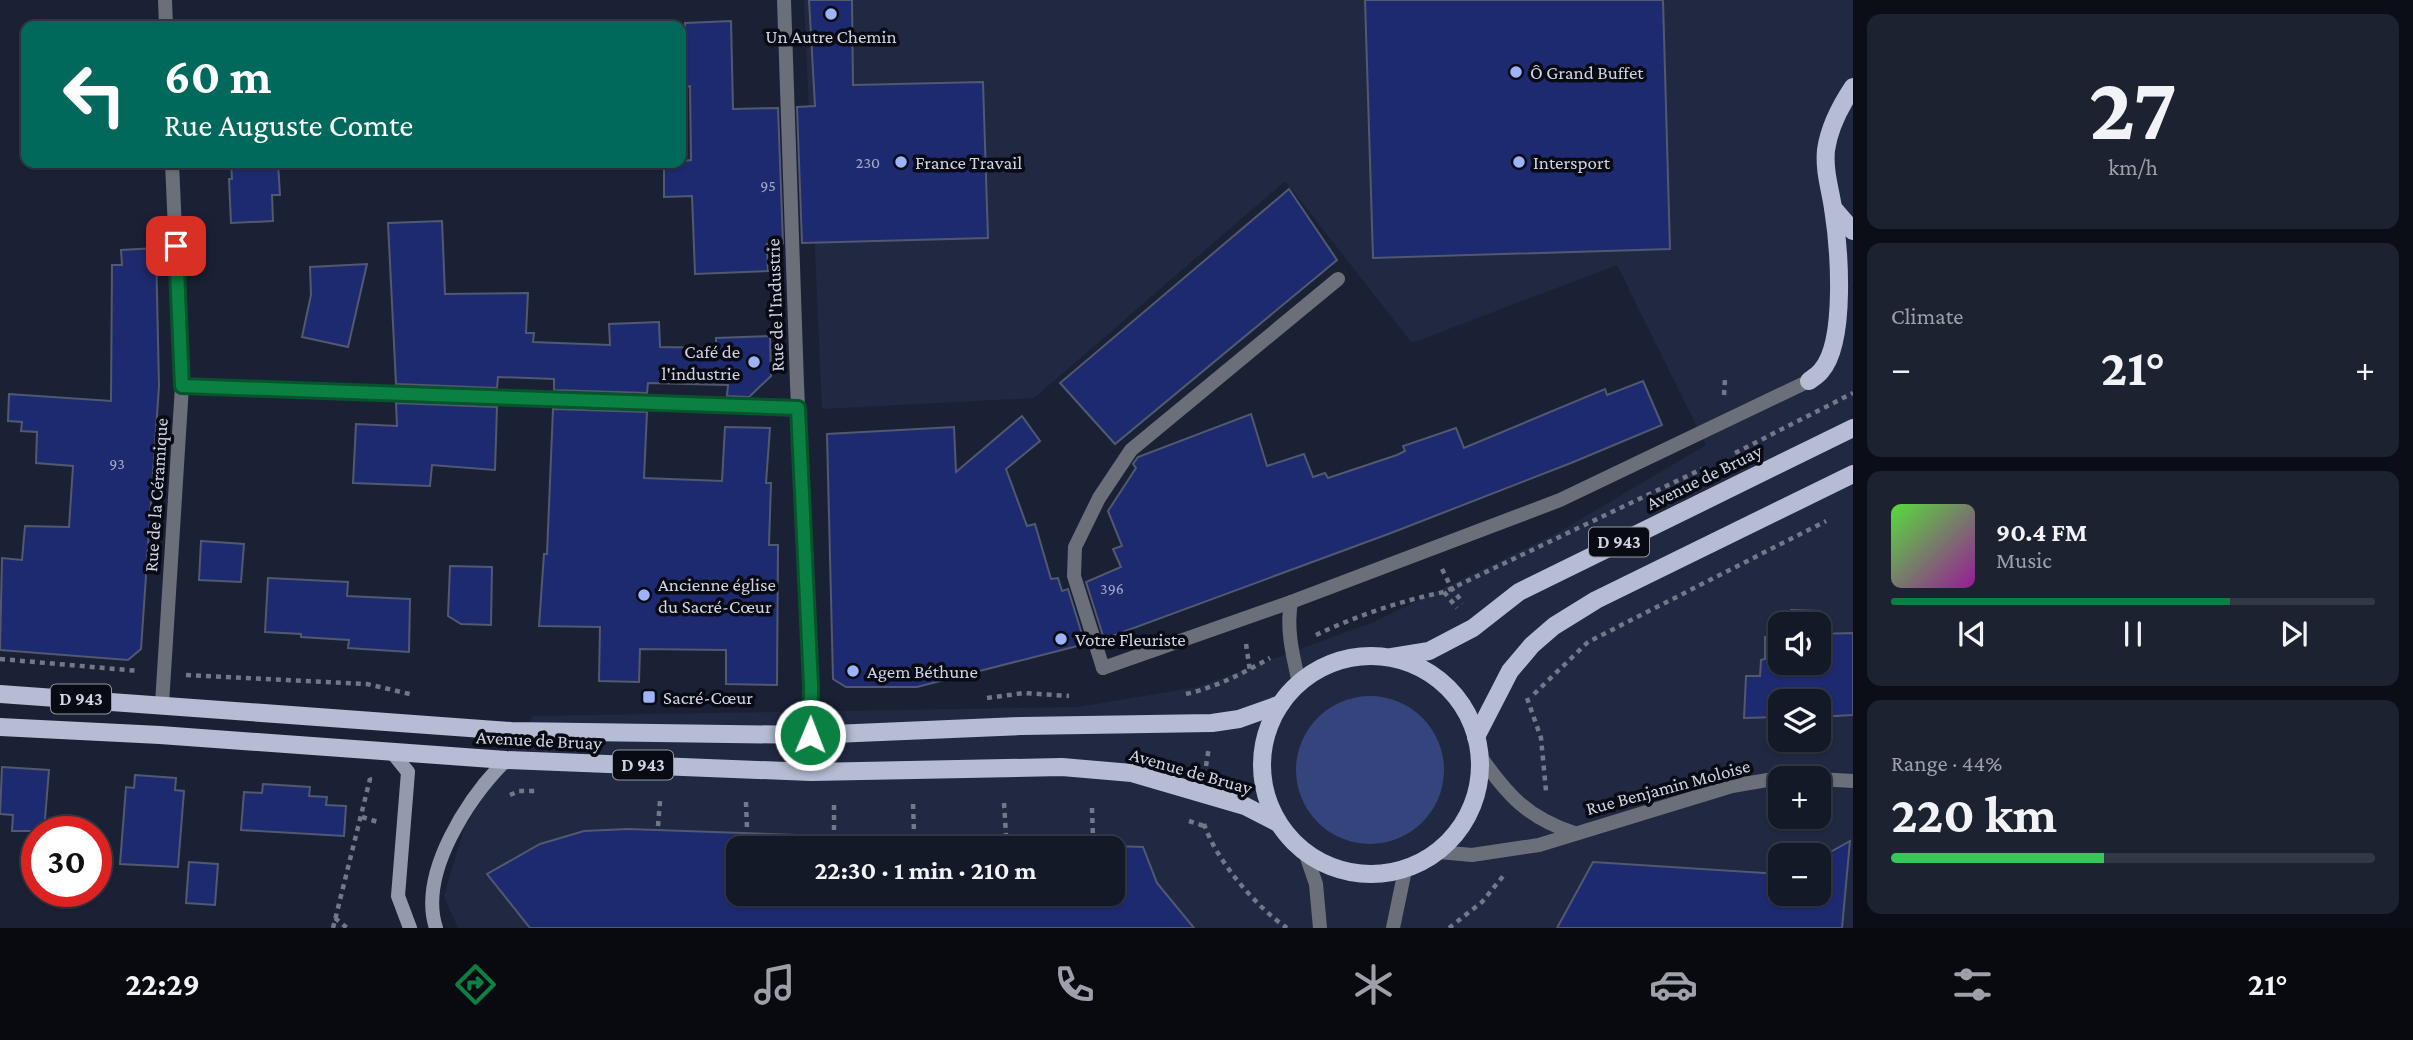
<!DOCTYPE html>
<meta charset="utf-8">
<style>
:root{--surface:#141928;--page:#1d2230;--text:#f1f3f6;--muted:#9da0a8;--line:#333845;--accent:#0b8043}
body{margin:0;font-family:"Crimson Pro",serif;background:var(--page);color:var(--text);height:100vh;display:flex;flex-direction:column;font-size:26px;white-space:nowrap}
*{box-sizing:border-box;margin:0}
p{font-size:23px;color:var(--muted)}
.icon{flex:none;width:38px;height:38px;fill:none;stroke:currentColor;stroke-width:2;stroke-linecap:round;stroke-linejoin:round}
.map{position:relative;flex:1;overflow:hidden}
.sheet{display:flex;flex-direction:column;gap:14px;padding:14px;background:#0b0e16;width:560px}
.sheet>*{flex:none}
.top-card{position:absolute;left:21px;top:21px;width:665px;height:147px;border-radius:14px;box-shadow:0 2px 5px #0004,0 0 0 2px var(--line);background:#00695c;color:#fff;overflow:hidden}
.buttons{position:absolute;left:1768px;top:612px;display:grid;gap:14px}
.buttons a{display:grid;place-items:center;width:63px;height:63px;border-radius:14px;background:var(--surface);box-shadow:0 2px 5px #0004,0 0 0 2px var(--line);font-size:35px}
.speed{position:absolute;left:21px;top:816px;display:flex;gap:14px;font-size:35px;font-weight:700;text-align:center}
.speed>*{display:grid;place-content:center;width:91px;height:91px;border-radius:50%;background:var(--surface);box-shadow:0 2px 5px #0004,0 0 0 2px var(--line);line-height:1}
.speed .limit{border:10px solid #d22;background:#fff;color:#111}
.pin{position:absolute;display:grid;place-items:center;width:60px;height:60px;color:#fff;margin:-30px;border-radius:14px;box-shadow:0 4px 10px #0006}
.me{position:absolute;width:77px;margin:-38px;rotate:1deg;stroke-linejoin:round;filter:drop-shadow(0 0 5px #0008)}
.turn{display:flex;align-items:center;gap:24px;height:147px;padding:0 28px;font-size:32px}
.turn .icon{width:91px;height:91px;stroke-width:2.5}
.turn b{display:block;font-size:49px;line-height:60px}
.big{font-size:52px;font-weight:700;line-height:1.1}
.sheet .widget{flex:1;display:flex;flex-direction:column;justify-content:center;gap:10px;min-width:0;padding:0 24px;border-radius:14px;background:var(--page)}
.sheet .dial{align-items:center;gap:0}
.dial b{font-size:91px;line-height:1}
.song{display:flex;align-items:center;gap:21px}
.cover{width:84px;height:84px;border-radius:10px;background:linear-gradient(135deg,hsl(110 70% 55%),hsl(300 70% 35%))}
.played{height:7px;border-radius:4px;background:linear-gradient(90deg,var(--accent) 70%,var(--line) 70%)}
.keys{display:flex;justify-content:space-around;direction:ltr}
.heat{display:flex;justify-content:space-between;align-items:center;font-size:38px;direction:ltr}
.charge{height:10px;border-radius:5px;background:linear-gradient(90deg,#34c759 44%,var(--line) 0)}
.trip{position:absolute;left:726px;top:836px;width:399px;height:70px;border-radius:14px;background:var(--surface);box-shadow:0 2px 5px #0004,0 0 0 2px var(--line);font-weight:700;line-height:70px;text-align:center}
.tab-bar{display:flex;height:112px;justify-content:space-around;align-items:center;background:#080a10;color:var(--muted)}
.tab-bar .icon{width:49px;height:49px}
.tab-bar .selected{color:var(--accent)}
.tab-bar b{font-size:32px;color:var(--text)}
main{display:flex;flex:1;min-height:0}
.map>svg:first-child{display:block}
</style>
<main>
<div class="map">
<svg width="1853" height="928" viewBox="0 0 1853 928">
<rect width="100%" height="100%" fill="#1b2135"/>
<!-- built -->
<path fill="#212842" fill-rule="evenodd" d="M804 0H1853V928H458L444 896 465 826 533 716 1078 707 1198 687 1376 621 1559 532 1706 445 1617 265 1412 343 1285 181 1034 398 822 409ZM1780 625H1818V663H1780ZM1780 702H1818V740H1780ZM1780 779H1818V817H1780ZM738 849H1113V894H738ZM1780 856H1818V894H1780Z"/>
<!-- green -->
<circle fill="#35447c" cx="1370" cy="770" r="74"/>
<!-- building -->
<g fill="#1e2a6f" stroke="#515970" stroke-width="2" fill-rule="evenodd">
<polygon points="809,0 852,0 853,85 983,82 988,238 802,243 797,107 815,106"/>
<polygon points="1365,0 1663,0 1670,249 1373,258"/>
<polygon points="731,21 733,109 778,108 783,243 767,244 768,271 695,274 692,196 664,197 664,163 691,160 690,86 686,87 685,23"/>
<polygon points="231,163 278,163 280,195 272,195 273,221 231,223 229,179 232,179"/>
<polygon points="1289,189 1337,260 1115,444 1060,383"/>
<polygon points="442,221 445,294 528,293 526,333 534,333 533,342 610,345 609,324 659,322 660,347 716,348 716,338 770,336 771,376 749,397 727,396 728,385 648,383 647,393 554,390 554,379 498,377 497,388 396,384 388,223"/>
<polygon points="156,248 159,386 141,649 128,660 0,650 2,558 22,560 25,526 69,527 73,466 36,463 37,432 21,431 22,422 8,421 9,394 111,401 112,265 122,265 121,250"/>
<polygon points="367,264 348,347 302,337 311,295 310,267"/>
<polygon points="1643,381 1662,425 1571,463 1391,533 1104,639 1086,582 1121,567 1113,549 1122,546 1108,511 1136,468 1133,464 1138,457 1251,414 1267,466 1304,454 1313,477 1325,473 1328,478 1397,455 1405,451 1403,446 1456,428 1464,448 1605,389 1607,395"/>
<polygon points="396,403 497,407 495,470 432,465 430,486 353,483 356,424 397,426"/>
<polygon points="553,409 647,412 644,478 722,481 725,427 770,428 766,483 771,483 769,545 778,545 777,685 726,684 726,650 640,649 639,682 599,681 600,627 539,626 544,554 547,554"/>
<polygon points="1022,416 1040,441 1006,469 1027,526 1035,524 1051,579 1058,578 1062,591 1068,589 1085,644 917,687 846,687 833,679 827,434 954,427 956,472"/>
<polygon points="201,541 244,544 241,582 199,580"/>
<polygon points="450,566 492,567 491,625 461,624 448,616"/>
<polygon points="268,578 348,582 347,596 410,599 409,652 348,648 349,640 301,637 301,634 265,632"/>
<polygon points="1791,610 1819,611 1819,634 1853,633 1853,715 1818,717 1818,702 1780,702 1780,717 1744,718 1746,676 1760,676 1761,660 1765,659 1765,637 1769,637 1768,627 1780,627 1780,663 1818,663 1818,625 1790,625"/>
<polygon points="2,767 49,770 44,831 12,831 13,815 0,814"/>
<polygon points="135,775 176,778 175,790 184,791 178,867 120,864 126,787 134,788"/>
<polygon points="263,784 310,787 309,796 327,797 326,805 346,806 344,836 241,830 244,792 262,793"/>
<path d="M628 829 1143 847 1157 883 1194 928H530L487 874 540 844 584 831ZM738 849H1113V894H738Z"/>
<polygon points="1850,841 1842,928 1557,928 1593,862 1780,874 1780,894 1818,894 1818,859"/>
<polygon points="189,862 218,864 215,905 186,903"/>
</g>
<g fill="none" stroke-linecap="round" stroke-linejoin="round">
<!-- path -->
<g stroke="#737889" stroke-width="4.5" stroke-dasharray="5 5" stroke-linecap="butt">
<polyline points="1724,395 1725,379"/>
<polyline points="1735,453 1853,393"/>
<polyline points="1442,569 1452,589 1463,603"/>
<polyline points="1444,592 1457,608"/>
<path d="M1316 635C1356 616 1400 601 1444 592L1702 469"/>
<polyline points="1246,644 1250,671"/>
<polyline points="0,659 139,671"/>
<polyline points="186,675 367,684 414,695"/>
<path d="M1186 694C1217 687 1243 673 1270 658"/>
<polyline points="1534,694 1588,642 1826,521"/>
<polyline points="987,698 1024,693 1069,696"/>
<polyline points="1527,698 1541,738 1546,791"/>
<polyline points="1206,766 1209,747"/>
<polyline points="510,795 519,791 539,791"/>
<polyline points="746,802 747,828"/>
<polyline points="1004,803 1006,835"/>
<polyline points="913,804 914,833"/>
<polyline points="1092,808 1093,838"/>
<polyline points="362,817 381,823"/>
<polyline points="1189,821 1204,826"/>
<path d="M1204 824C1216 860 1256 907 1287 928"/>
<polyline points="658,826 660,801"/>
<polyline points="834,830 834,803"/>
<polyline points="335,918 347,928"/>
<polyline points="333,928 370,779 369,777"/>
<polyline points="1449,928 1482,902 1504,875"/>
</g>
<!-- lane -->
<g stroke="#6b6f79" stroke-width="14">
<polyline points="1103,668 1074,576 1075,547 1099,498 1131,450 1338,279"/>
<polyline points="1305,852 1316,884 1320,928"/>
<polyline points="1393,928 1405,870"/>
</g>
<!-- street -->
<g stroke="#6b6f79" stroke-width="14">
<polyline points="165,0 166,26"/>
<polyline points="784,0 797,384 811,686 810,735"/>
<polyline points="182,386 798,408"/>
<path d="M1291 602C1286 630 1293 656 1299 683"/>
<polyline points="1103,668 1291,602 1560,500 1809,381"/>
<polyline points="162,704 182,386 172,163"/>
<path d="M1480 756C1508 796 1527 817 1574 833"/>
<polyline points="1818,779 1853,781"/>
<polyline points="1439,852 1472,855 1539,845 1732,786 1785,777 1815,779"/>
</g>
<!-- secondary -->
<g stroke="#949aac" stroke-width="14">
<polyline points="391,751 408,772 398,896 410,928"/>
<path d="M436 928C418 873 469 797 506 760"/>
</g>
<!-- primary -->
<g stroke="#b5bcd3" stroke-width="18">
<polyline points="1833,208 1853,231"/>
<path d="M1809 381C1813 378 1818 375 1821 371 1847 342 1839 246 1833 208 1830 188 1824 171 1826 150 1829 128 1841 105 1853 87"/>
<circle cx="1371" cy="765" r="109"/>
<polyline points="1392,657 1429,651 1473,628 1519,592 1853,428"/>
<polyline points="0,694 511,731 810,735 1021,726 1212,723 1239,719 1281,704"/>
<polyline points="0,727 160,735 506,760 811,772 1062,767 1132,773 1245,806 1278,823"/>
<polyline points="1476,737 1510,671 1532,645 1554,626 1596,600 1853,474"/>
</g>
</g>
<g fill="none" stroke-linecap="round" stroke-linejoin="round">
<!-- route casing -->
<g stroke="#07532c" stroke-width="18">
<polyline id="route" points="176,246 182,386 798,408 811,686 810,735"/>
</g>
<!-- route -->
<use href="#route" stroke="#0b8043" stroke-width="12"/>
</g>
<!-- markers -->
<g fill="#9db4fd" stroke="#080b14" stroke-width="2.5">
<circle cx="831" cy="14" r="7"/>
<circle cx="1516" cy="72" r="7"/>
<circle cx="901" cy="162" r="7"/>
<circle cx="1519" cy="162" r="7"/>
<circle cx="754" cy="362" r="7"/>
<circle cx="644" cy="595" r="7"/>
<circle cx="1061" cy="639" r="7"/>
<circle cx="853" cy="671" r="7"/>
<rect x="642" y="690" width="14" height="14" rx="3.5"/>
</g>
<g text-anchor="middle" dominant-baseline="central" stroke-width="7" stroke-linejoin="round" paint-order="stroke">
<!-- number labels -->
<g font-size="16" fill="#a3aac5">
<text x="868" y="162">230</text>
<text x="768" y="185">95</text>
<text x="117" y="463">93</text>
<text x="1112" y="588">396</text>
</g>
<!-- shield labels -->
<g fill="#080b14" stroke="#9398a4" stroke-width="2">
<rect x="1589" y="527.5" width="60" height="29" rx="5"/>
<rect x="51" y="684.5" width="60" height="29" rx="5"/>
<rect x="613" y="750.5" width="60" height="29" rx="5"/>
</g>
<g font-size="18" font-weight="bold" fill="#cfd4e2">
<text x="1619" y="542">D 943</text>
<text x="81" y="699">D 943</text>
<text x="643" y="765">D 943</text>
</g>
<!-- poi labels -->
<g font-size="19" fill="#cfd4e2" stroke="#080b14" text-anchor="start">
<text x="831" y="36" text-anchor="middle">Un Autre Chemin</text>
<text x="1530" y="72">Ô Grand Buffet</text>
<text x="915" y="162">France Travail</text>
<text x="1533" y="162">Intersport</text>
<text x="740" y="351" text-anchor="end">Café de<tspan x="740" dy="22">l'industrie</tspan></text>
<text x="658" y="584">Ancienne église<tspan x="658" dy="22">du Sacré-Cœur</tspan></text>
<text x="1075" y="639">Votre Fleuriste</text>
<text x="867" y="671">Agem Béthune</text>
<text x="663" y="697">Sacré-Cœur</text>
</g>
<!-- street labels -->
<g font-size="19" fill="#cfd4e2" stroke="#080b14">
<text transform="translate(775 305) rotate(-92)">Rue de l'Industrie</text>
<text transform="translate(1704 477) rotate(-26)">Avenue de Bruay</text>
<text transform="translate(156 495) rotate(-86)">Rue de la Céramique</text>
<text transform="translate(539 740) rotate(3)">Avenue de Bruay</text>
<text transform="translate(1191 771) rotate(16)">Avenue de Bruay</text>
<text transform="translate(1668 787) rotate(-15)">Rue Benjamin Moloise</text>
</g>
</g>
</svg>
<div class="buttons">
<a><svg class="icon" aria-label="sound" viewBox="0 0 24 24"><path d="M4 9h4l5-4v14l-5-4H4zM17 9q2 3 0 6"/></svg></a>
<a><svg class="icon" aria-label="layers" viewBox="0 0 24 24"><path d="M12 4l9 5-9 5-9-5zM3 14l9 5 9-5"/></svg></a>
<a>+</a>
<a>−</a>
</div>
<div class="speed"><div class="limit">30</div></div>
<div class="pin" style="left:176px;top:246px;background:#d93025"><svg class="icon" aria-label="arrive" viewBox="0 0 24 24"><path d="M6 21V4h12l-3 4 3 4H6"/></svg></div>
<svg class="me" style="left:810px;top:735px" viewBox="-20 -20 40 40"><circle r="17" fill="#0b8043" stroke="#fff" stroke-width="3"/><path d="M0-11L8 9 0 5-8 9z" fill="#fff"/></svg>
<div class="trip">22:30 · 1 min · 210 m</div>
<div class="top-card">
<div class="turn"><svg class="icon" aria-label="left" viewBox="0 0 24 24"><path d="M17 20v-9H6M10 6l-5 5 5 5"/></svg><div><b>60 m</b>Rue Auguste Comte</div></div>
</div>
</div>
<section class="sheet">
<div class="widget dial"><b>27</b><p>km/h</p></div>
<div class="widget"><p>Climate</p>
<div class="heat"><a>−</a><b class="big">21°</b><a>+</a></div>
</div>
<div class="widget">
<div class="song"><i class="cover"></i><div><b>90.4 FM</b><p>Music</p></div></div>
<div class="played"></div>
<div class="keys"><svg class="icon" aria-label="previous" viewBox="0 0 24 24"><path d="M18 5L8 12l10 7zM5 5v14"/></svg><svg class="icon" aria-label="pause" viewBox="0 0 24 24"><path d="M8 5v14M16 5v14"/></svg><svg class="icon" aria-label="next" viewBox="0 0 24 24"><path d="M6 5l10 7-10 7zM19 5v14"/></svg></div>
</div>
<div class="widget"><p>Range · 44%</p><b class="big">220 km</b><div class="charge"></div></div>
</section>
</main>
<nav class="tab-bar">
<b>22:29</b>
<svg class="icon selected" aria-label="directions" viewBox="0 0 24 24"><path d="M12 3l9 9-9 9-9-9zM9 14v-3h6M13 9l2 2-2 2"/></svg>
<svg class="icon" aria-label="music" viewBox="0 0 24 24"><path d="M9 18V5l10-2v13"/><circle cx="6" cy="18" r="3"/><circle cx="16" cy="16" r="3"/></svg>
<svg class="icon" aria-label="phone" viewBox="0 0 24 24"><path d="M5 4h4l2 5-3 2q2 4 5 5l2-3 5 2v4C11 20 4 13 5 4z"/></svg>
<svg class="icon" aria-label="climate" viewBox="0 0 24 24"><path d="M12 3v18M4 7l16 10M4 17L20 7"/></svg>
<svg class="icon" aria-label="car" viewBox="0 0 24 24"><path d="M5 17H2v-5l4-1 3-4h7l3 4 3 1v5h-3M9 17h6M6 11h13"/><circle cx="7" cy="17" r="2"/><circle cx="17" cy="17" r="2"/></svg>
<svg class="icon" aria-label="filters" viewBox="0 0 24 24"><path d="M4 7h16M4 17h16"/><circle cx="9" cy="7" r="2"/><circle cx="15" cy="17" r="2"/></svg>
<b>21°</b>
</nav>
